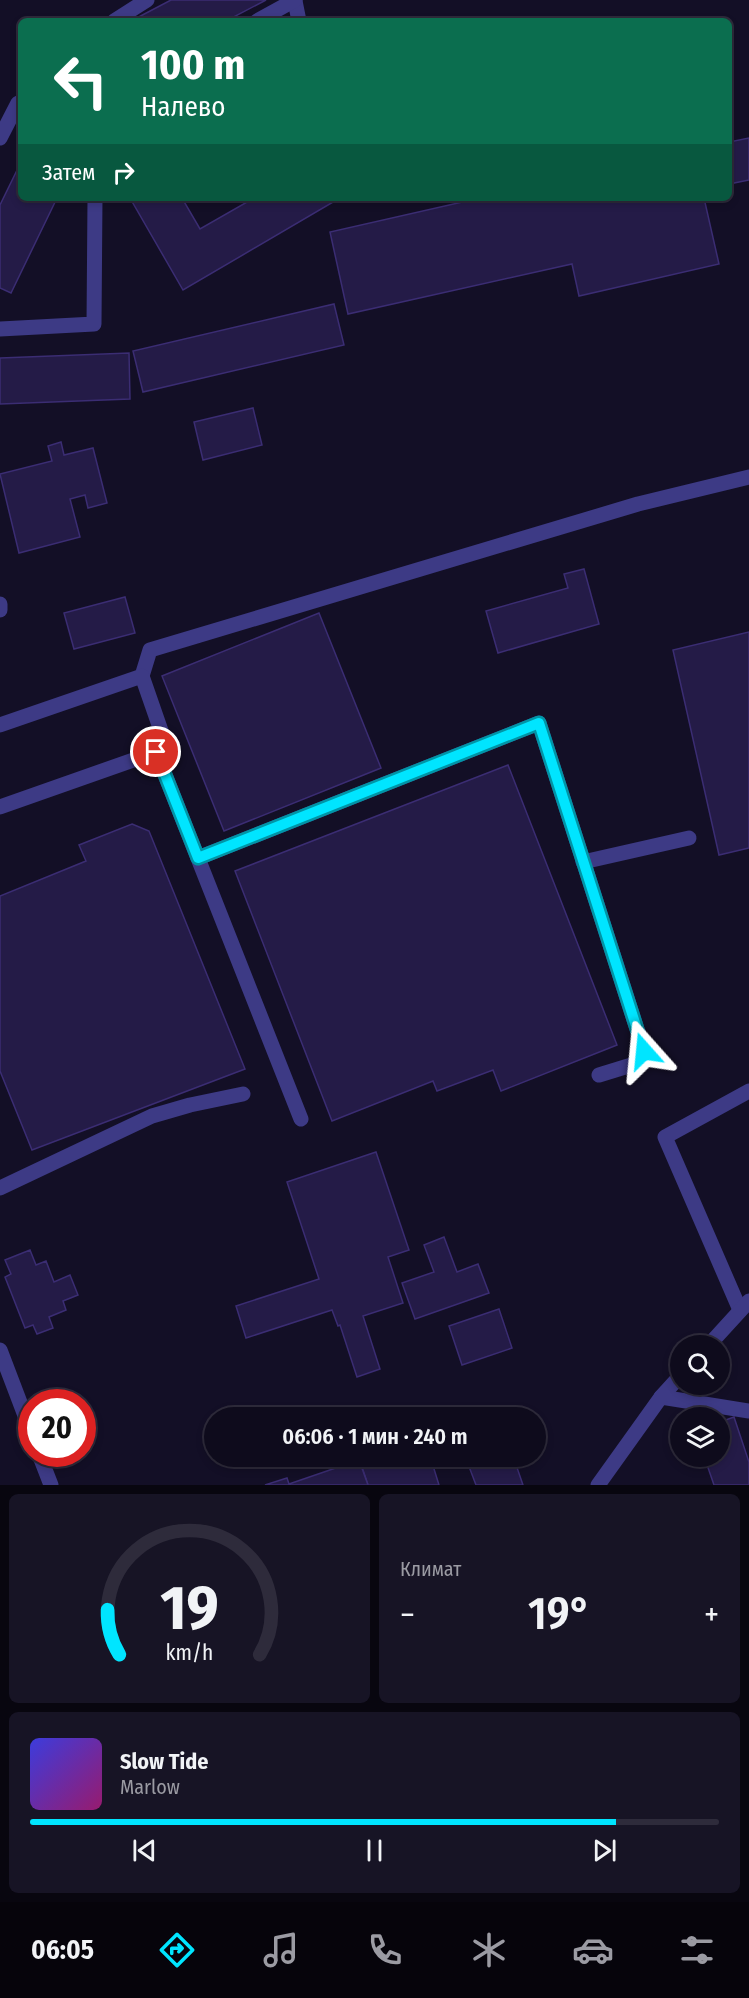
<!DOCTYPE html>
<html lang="ru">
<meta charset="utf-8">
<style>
:root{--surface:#0e0b1c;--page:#171425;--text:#f1f3f6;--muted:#9b9ba3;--line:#2e2b3b;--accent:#00e5ff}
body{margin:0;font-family:"Fira Sans Condensed",sans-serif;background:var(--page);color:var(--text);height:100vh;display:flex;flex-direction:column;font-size:22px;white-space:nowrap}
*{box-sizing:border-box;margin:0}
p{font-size:20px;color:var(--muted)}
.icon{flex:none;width:33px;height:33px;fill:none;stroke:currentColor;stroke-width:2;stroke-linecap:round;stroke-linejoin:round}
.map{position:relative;height:1485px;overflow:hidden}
.drawer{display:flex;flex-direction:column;gap:9px;padding:9px;background:#08060f;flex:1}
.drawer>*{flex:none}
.top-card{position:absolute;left:18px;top:18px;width:714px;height:183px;border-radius:9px;box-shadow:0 3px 9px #0003,0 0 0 2px var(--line);background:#0b6e4f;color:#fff;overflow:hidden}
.fabs{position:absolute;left:670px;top:1335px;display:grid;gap:12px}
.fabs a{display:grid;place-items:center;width:60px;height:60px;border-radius:50%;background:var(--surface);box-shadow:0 3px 9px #0003,0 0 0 2px var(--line);font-size:30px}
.speed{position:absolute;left:18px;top:1389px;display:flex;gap:12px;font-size:30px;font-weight:700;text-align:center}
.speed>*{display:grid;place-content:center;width:78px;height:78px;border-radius:50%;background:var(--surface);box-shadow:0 3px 9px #0003,0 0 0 2px var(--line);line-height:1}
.speed .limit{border:9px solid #d22;background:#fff;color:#111}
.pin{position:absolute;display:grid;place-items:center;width:51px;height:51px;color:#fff;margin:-26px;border:3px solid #fff;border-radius:50%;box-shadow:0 2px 6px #0007}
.me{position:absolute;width:66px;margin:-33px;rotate:342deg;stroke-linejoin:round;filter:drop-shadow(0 0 4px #0008)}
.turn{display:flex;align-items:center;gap:21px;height:126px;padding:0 24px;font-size:27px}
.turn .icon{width:78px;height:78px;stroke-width:2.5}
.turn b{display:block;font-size:42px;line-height:51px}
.then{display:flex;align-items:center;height:57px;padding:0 24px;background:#0003;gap:12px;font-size:22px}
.big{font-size:45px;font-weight:600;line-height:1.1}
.drawer .tile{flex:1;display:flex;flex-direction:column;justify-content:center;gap:9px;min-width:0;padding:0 21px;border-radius:9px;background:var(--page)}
.drawer .dial{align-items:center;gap:0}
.dial svg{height:156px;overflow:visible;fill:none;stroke:var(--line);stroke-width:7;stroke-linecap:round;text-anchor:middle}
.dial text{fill:var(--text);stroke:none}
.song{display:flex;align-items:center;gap:18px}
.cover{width:72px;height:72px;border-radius:9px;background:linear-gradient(135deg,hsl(240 70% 55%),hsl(320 70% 35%))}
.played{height:6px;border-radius:3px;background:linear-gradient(90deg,var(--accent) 85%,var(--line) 85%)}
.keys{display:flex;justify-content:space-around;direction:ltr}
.heat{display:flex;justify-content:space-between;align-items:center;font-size:33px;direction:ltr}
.drawer .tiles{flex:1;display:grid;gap:9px;grid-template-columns:1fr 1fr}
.tile:last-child{grid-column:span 2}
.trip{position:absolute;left:204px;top:1407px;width:342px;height:60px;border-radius:30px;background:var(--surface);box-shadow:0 3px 9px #0003,0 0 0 2px var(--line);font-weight:600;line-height:60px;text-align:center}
.menu{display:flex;height:96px;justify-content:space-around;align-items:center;background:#06040b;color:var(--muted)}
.menu .icon{width:42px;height:42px}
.menu .active{color:var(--accent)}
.menu b{font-size:27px;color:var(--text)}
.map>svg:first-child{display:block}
</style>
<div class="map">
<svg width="749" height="1485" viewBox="0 0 749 1485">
<rect width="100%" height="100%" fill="#130f26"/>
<!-- building -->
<g fill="#241b47" stroke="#3b2d73" stroke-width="1.5">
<polygon points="171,0 266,0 226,21 131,21"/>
<polygon points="749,138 749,180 729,184 729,142"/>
<polygon points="21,162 21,198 57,198 11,293 0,288 0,205"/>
<polygon points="130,198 182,198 200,229 254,198 340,198 183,290"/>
<polygon points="480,198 704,198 719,264 579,296 572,264 348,314 330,232"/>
<polygon points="334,304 344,345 143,392 133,351"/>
<polygon points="129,353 130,399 0,404 0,358"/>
<polygon points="253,408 262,445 203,460 194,422"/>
<polygon points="61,442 64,455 93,448 107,503 88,508 85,495 70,499 80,537 19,553 0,474 52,461 48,446"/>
<polygon points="584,569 599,624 498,653 486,611 568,588 564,574"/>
<polygon points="125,597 135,633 74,649 64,613"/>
<polygon points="319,613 381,768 224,831 162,676"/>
<polygon points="749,632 749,848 719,855 673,650"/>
<polygon points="508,765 617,1045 501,1091 493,1070 437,1091 433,1081 332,1121 235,871"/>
<polygon points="132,824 149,831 245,1069 32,1150 0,1071 0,896 86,861 79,845"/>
<polygon points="376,1152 409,1250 388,1257 403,1303 363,1316 380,1369 357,1377 340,1325 338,1326 332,1310 246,1338 236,1306 319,1279 287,1182"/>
<polygon points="444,1237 457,1272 478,1264 489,1293 415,1319 402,1283 434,1272 424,1245"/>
<polygon points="30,1250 36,1265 46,1261 54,1282 70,1275 78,1295 63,1301 66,1310 49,1317 53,1328 37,1334 33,1325 25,1328 5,1277 11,1274 5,1260"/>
<polygon points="499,1309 512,1348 462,1365 449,1326"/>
<polygon points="495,1407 499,1418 465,1418"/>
<polygon points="734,1417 749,1462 749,1485 714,1485 704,1456 720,1456 720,1422"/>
<polygon points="393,1456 430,1456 439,1485 368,1485 362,1467"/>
<polygon points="465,1456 513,1456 523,1485 476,1485"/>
<polygon points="359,1460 368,1485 265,1485 287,1478 289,1484"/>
</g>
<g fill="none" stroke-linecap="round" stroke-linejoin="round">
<!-- minor -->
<g stroke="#3d3a85" stroke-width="15">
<polyline points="295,1 299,21"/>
<polyline points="114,21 147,0"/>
<polyline points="257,21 295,0"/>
<polyline points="0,138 18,103 21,102"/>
<polyline points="0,329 94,324 95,198"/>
<polyline points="0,604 0,610"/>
<polyline points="142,676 150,650 638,504 749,477"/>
<polyline points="0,725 142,676 167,748 156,752"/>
<polyline points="0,807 156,752 301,1119"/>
<polyline points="198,858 539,723 644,1051 638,1063 599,1075"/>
<polyline points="583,862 689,838"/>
<polyline points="0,1188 152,1116 190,1105 243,1094"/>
<polyline points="740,1310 665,1137 749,1091"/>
<polyline points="708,1346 749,1301"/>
<polyline points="0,1350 32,1434"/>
<polyline points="661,1397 749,1411"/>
<polyline points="39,1454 51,1485"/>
<polyline points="598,1485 661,1397 681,1375"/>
</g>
</g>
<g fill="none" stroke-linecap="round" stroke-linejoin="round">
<!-- route casing -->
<g stroke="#0095a6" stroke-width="15">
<polyline id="route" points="156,752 198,858 539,723 644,1051"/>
</g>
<!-- route -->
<use href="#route" stroke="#00e5ff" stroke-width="10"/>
</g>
</svg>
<div class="fabs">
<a><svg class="icon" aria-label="search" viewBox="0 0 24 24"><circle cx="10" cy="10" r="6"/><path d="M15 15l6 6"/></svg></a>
<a><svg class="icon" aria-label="layers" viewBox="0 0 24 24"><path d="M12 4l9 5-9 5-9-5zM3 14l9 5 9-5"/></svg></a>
</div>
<div class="speed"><div class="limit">20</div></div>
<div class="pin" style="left:156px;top:752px;background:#d93025"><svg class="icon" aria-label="arrive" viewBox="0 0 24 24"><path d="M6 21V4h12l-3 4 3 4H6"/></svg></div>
<svg class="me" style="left:644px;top:1051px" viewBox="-20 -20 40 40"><path d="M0-17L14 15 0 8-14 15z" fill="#00e5ff" stroke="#fff" stroke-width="4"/></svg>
<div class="trip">06:06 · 1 мин · 240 m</div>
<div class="top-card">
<div class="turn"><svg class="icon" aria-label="left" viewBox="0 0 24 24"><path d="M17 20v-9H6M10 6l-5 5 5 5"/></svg><div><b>100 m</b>Налево</div></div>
<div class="then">Затем<svg class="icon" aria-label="right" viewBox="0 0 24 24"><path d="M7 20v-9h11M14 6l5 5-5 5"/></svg></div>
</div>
</div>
<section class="drawer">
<div class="tiles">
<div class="tile dial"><svg viewBox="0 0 100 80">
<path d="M14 69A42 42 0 1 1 86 69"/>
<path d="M14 69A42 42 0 0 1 8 46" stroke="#00e5ff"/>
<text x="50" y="56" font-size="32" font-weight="700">19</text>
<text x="50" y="72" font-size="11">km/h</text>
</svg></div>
<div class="tile"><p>Климат</p>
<div class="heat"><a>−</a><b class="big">19°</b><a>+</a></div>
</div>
<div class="tile">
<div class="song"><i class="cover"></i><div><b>Slow Tide</b><p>Marlow</p></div></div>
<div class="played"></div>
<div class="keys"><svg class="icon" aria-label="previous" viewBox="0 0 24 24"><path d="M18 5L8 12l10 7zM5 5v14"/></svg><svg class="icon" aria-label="pause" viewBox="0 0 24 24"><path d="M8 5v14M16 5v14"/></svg><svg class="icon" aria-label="next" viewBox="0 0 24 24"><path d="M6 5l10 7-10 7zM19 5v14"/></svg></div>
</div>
</div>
</section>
<nav class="menu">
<b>06:05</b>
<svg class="icon active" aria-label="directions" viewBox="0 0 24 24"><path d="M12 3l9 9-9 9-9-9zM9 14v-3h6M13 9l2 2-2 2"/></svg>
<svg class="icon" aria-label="music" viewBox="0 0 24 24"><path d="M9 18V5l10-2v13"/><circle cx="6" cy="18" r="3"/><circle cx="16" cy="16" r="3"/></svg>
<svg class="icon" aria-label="phone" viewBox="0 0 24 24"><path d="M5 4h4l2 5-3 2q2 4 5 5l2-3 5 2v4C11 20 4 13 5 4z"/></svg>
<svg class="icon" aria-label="climate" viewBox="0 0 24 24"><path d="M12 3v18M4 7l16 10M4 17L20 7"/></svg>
<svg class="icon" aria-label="car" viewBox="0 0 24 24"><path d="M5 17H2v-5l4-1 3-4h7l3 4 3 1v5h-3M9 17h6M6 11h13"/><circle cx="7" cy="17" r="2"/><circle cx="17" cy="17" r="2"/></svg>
<svg class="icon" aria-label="filters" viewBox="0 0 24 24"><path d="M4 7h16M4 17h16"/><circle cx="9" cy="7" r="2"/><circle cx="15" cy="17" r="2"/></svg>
</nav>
